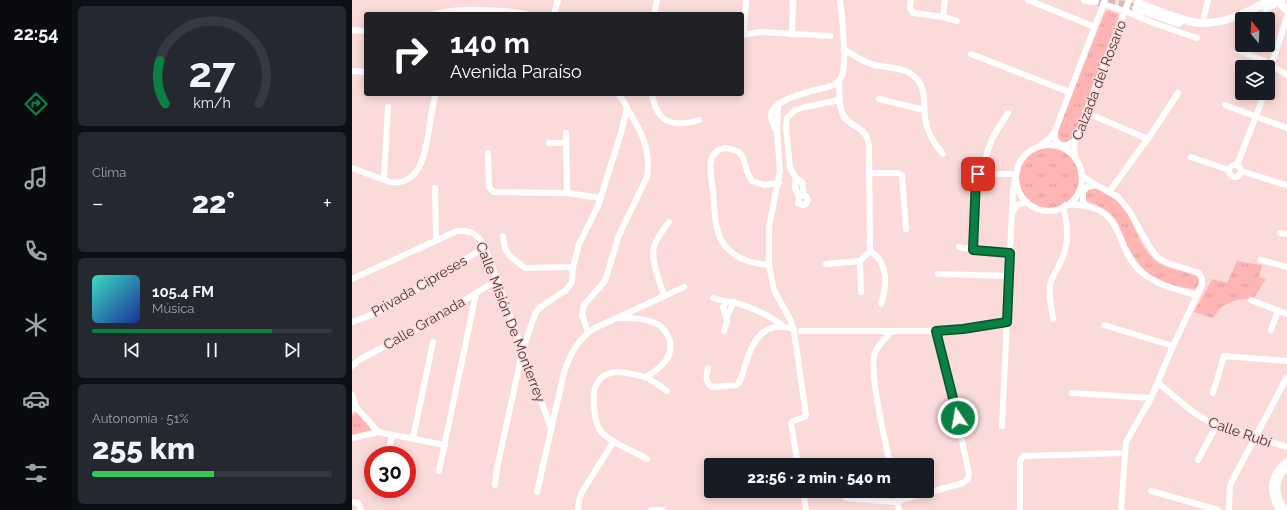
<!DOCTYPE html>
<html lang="es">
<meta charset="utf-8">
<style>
:root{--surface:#171b24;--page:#242831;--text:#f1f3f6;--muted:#9ea1a6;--line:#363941;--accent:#0b8043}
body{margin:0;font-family:Raleway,sans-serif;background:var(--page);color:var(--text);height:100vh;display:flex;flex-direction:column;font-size:15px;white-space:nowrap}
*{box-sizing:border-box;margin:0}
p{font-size:13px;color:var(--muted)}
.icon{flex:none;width:22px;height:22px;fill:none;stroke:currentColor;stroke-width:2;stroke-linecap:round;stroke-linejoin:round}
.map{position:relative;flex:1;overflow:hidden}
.details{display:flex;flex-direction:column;gap:6px;padding:6px;background:#0d0f14;width:280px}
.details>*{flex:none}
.banner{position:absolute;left:12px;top:12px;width:380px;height:84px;border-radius:4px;box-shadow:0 2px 10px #0003;background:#202124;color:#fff;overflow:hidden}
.needle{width:26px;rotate:342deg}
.fabs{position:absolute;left:883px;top:12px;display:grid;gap:8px}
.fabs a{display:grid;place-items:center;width:40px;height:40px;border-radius:4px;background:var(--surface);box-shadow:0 2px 10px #0003;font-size:20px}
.speed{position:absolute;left:12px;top:446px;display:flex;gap:8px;font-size:20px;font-weight:700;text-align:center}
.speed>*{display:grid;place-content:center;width:52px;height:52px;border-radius:50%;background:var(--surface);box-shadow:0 2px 10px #0003;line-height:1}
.speed .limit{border:6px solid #d22;background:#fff;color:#111}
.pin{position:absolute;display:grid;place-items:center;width:34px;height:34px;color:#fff;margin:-17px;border-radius:8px;box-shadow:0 2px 6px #0006}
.me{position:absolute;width:44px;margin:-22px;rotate:348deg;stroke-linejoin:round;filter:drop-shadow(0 0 3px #0008)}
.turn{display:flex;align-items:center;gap:14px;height:84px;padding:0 20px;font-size:18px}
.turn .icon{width:52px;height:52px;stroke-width:2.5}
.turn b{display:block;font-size:28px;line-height:34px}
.big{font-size:30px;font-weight:800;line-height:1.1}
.details .widget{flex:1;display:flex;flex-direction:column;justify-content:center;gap:6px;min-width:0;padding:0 14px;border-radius:6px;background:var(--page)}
.details .dial{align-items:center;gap:0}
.dial svg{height:104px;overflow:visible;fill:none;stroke:var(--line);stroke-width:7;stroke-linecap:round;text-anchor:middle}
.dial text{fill:var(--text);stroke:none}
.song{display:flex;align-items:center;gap:12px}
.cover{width:48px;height:48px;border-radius:6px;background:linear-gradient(135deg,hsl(170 70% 55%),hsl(230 70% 35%))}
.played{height:4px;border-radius:2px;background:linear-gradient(90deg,var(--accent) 75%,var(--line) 75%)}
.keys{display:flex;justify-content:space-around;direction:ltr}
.heat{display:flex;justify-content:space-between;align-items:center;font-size:22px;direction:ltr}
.charge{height:6px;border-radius:3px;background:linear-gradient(90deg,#34c759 51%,var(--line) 0)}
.trip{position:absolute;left:352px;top:458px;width:230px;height:40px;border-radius:4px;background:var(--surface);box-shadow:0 2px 10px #0003;font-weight:800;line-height:40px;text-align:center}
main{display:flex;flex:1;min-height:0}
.dock{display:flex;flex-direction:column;width:72px;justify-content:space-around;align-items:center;background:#090b0e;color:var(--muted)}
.dock .icon{width:28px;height:28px}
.dock .on{color:var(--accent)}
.dock b{font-size:18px;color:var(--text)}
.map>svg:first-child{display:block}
</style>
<main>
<nav class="dock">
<b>22:54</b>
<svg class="icon on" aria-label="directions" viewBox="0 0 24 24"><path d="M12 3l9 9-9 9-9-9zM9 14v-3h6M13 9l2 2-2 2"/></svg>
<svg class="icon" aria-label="music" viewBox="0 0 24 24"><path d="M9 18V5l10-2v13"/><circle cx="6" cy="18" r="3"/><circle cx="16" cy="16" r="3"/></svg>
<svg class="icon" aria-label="phone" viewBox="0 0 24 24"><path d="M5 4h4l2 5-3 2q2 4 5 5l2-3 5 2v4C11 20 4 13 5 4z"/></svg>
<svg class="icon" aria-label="climate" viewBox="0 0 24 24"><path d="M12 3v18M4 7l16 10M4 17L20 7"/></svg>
<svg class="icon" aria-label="car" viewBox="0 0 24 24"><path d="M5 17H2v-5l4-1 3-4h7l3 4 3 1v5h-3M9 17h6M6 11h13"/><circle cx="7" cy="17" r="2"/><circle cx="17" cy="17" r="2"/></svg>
<svg class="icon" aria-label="filters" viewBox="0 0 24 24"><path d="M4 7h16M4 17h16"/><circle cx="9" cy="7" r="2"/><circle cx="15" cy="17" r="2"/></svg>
</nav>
<section class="details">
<div class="widget dial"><svg viewBox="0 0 100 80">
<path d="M14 69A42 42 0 1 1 86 69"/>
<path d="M14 69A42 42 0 0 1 10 36" stroke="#0b8043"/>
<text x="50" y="56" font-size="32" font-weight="700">27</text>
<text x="50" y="72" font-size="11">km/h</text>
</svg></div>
<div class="widget"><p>Clima</p>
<div class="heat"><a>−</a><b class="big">22°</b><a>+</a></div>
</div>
<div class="widget">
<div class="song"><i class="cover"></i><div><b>105.4 FM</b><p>Música</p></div></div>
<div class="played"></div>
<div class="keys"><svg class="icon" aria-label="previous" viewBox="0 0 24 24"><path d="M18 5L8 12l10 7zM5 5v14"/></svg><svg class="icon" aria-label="pause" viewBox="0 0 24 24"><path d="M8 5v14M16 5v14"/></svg><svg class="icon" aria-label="next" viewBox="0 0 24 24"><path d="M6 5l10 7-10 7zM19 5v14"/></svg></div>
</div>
<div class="widget"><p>Autonomía · 51%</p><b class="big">255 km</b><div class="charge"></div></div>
</section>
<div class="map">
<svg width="935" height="510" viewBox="0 0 935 510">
<defs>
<pattern id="park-tufts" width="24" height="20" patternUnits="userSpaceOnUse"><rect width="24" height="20" fill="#ffb5b3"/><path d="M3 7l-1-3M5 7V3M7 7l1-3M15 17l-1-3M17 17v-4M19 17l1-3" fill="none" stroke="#dc9c9a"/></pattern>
</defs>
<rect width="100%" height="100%" fill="#fadbda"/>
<!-- park -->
<g fill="url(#park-tufts)">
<polygon points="756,10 766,14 766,18 720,141 712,144 706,140 705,132 753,12"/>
<circle cx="697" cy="178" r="30"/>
<path d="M740 187C787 203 775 234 804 261 811 268 835 271 846 277 848 283 847 285 842 289 831 287 819 286 809 282 793 275 782 257 774 243 770 234 767 222 760 215 752 208 743 204 733 200L734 190Z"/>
<polygon points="885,261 910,265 907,277 914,279 902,298 885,300 870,306 861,318 842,312 860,279 875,283"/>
<polygon points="5,413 7,413 20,427 17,432 4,437 0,434 0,415"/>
</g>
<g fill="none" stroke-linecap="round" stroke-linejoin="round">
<!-- major-tunnel -->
<polyline stroke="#d8b9b8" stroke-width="8" stroke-dasharray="8 4" stroke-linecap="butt" points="743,1 773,5 784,8"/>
<!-- minor -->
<g stroke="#fff" stroke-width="6">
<polyline points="559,0 558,8 561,13 591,17 605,21"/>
<polyline points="676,0 743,27"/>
<polyline points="751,4 773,11 804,24 845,38"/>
<path d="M83 14C105 8 152 9 174 14"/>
<polyline points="202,14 206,0"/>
<polyline points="302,14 305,0"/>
<polyline points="852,16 856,0"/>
<polyline points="591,17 593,0"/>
<polyline points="0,30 14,31"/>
<polyline points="392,34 394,0"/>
<polyline points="440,34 441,0"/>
<polyline points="390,35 408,32 478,36"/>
<polyline points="890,37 886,48 886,50 912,61 935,75"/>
<path d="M492 49C501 55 511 62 522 65 536 68 552 67 563 77 575 88 571 104 573 118 575 131 582 144 591 154"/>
<polyline points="619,54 717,92"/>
<polyline points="0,71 14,72"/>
<path d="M487 81C488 92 486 105 491 115 499 130 513 123 517 145L518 251"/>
<polyline points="916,84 919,66 935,17"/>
<path d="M300 94C305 123 321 128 347 120"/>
<polyline points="527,99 572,110"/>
<polyline points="426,104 425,133 428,171 417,227 417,265 422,290 439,321 442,332 454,415 453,417 441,421 439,423 446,465"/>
<polyline points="873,105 935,128"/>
<polyline points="733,112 796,139"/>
<path d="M423 129C422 125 418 119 419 115 421 97 467 90 482 85 485 82 488 80 490 76 495 65 490 14 488 0"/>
<polyline points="703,131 703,139 708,145 716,145 723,140"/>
<polyline points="214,133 215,193"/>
<polyline points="197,143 214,143"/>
<polyline points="689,145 697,139 703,131 753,0"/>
<circle cx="697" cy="178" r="33"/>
<polyline points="136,153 137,187 141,192 215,193 249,198"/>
<polyline points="839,157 877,170"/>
<polyline points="724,160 722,149 723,140 777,0"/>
<circle cx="883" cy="171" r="6"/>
<polyline points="885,165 913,93"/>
<path d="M0 168 38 182C81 188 74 119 84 94"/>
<path d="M631 170C636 143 642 134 656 113"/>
<polyline points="631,170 644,174 664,174"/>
<polyline points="889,171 934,185"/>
<polyline points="518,173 546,173 550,175 554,229"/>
<polyline points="729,174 737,181 766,197 778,212 797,246 805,257 815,263 847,273 850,279 850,285 821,346 799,398 774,442 769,510"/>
<polyline points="444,178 450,182 452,195"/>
<polyline points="32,179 36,107"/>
<polyline points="83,188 84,239"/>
<polyline points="757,192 800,133 826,93"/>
<polyline points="447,197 451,195 454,196 456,200 454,204 450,205 446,203 447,197 443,188 444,178 438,168 434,126 435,118 443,110 453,107 488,100"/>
<path d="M714 205C724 204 732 205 742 208 770 218 767 250 786 269 803 285 823 289 844 295"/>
<polyline points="733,205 731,201 731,192 735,187 744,185"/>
<polyline points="661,212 665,205 675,202"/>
<polyline points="928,233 935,234"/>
<polyline points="151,236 153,249 159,257 173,268 221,267"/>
<polyline points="607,247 621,250 659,253"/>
<polyline points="621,250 624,178 631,170"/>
<path d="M518 251C537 262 535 286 529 304"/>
<polyline points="909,260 935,267"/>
<polyline points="508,261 509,292"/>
<polyline points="474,264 508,261 518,251"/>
<path d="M417 265C401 263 388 261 376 249 361 235 363 209 361 191 360 182 357 170 359 161 360 154 367 148 374 148 378 149 385 150 388 153 394 159 393 173 400 181L412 185 427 183"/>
<polyline points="586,274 657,276"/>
<path d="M0 279 105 231C119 229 127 235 133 247L199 428"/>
<path d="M312 296C308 282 297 257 303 244 306 236 312 229 317 222"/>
<path d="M361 298C367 300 373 301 379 302 393 304 421 317 431 326"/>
<polyline points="899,300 935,314"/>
<path d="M267 318C279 318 292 318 303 323 309 325 313 330 316 336 325 355 309 368 294 377"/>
<polyline points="374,318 382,302"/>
<path d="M701 319C700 309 696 296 698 285 700 276 706 268 710 259 717 243 716 224 711 207"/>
<polyline points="0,322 12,318 45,302 133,247"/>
<polyline points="752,325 821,346"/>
<polyline points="919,330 926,311"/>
<polyline points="372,331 375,321 371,307 374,302"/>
<polyline points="449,331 584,331 611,329 655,322"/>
<path d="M236 332 230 315 232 305 253 281 267 235 295 177C299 150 290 132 276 110 273 104 271 98 266 94"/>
<polyline points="0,366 7,360 79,321 145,280"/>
<path d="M356 368C354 376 353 382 360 387L385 385C390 380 391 372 393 365 401 340 411 320 442 329"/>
<polyline points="806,383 841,412 857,422 935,447"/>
<polyline points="720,393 799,398"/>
<polyline points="861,393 872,356 935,361"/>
<polyline points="0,395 4,407 0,409"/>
<polyline points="4,407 26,432 93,445"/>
<polyline points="650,426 661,190 664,176"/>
<polyline points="0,438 26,432"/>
<polyline points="61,438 81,342"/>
<polyline points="36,455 40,436"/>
<path d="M295 459C281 451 262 444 250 433 244 426 243 416 242 407 239 379 253 367 280 374 285 375 291 376 295 378 302 381 309 387 315 391"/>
<polyline points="846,460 864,426"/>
<path d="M538 465C534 442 516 372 523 353 526 344 534 338 540 331"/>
<polyline points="87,471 124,294"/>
<polyline points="143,485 145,468 171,349 183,314 187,308 214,290 220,282 221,267 227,244 246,206 269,133 275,108"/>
<polyline points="451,491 454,510"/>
<polyline points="543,491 547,510"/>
<polyline points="799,491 866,510"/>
<path d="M185 492 211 377C216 358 226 338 243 328L332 287"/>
<polyline points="494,498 542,502 611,483 616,479 617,474 603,407 584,331"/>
<polyline points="0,502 6,503 9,510"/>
<polyline points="226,510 227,500 230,492 262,441"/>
<polyline points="299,510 311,510"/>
<polyline points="668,510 668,463 669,459 672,456 773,453"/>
<polyline points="877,510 878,486 879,483 935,377"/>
<path d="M927 510C916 491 917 475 935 461"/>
<path d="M933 510C924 496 921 480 935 468"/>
</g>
<!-- major -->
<g stroke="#fff" stroke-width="8">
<polyline points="733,0 743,1"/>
<polyline points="926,1 935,10"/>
<path d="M786 3C806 10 827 21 848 23 873 24 897 12 918 0"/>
<polyline points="784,8 827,23"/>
<polyline points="914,8 929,0"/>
</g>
</g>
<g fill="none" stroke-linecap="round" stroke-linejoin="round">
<!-- route casing -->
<g stroke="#07532c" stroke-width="10">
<polyline id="route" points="606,418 584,331 611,329 655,322 658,253 621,250 624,178 626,174"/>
</g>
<!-- route -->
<use href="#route" stroke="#0b8043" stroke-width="7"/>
</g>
<g text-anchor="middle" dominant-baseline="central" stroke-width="3" stroke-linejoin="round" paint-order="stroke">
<!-- street labels -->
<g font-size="14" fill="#4f3231" stroke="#fadbda">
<text transform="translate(747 80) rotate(-69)">Calzada del Rosario</text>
<text transform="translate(67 286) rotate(-30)">Privada Cipreses</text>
<text transform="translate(159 322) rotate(69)">Calle Misión De Monterrey</text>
<text transform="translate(72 323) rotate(-30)">Calle Granada</text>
<text transform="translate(888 432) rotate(19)">Calle Rubí</text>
</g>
</g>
</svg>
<div class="fabs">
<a><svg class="needle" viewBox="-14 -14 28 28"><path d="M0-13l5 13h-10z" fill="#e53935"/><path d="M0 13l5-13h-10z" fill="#9ea1a6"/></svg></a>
<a><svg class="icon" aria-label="layers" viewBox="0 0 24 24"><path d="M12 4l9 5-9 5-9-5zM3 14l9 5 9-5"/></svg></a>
</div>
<div class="speed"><div class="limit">30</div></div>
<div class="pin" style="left:626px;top:174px;background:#d93025"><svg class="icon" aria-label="arrive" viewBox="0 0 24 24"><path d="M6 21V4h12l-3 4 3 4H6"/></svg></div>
<svg class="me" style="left:606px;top:418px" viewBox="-20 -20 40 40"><circle r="17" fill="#0b8043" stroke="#fff" stroke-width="3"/><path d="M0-11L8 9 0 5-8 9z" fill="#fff"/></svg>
<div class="trip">22:56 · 2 min · 540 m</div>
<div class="banner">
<div class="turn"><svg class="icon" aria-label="right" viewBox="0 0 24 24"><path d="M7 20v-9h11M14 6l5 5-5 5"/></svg><div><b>140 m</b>Avenida Paraíso</div></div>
</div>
</div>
</main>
